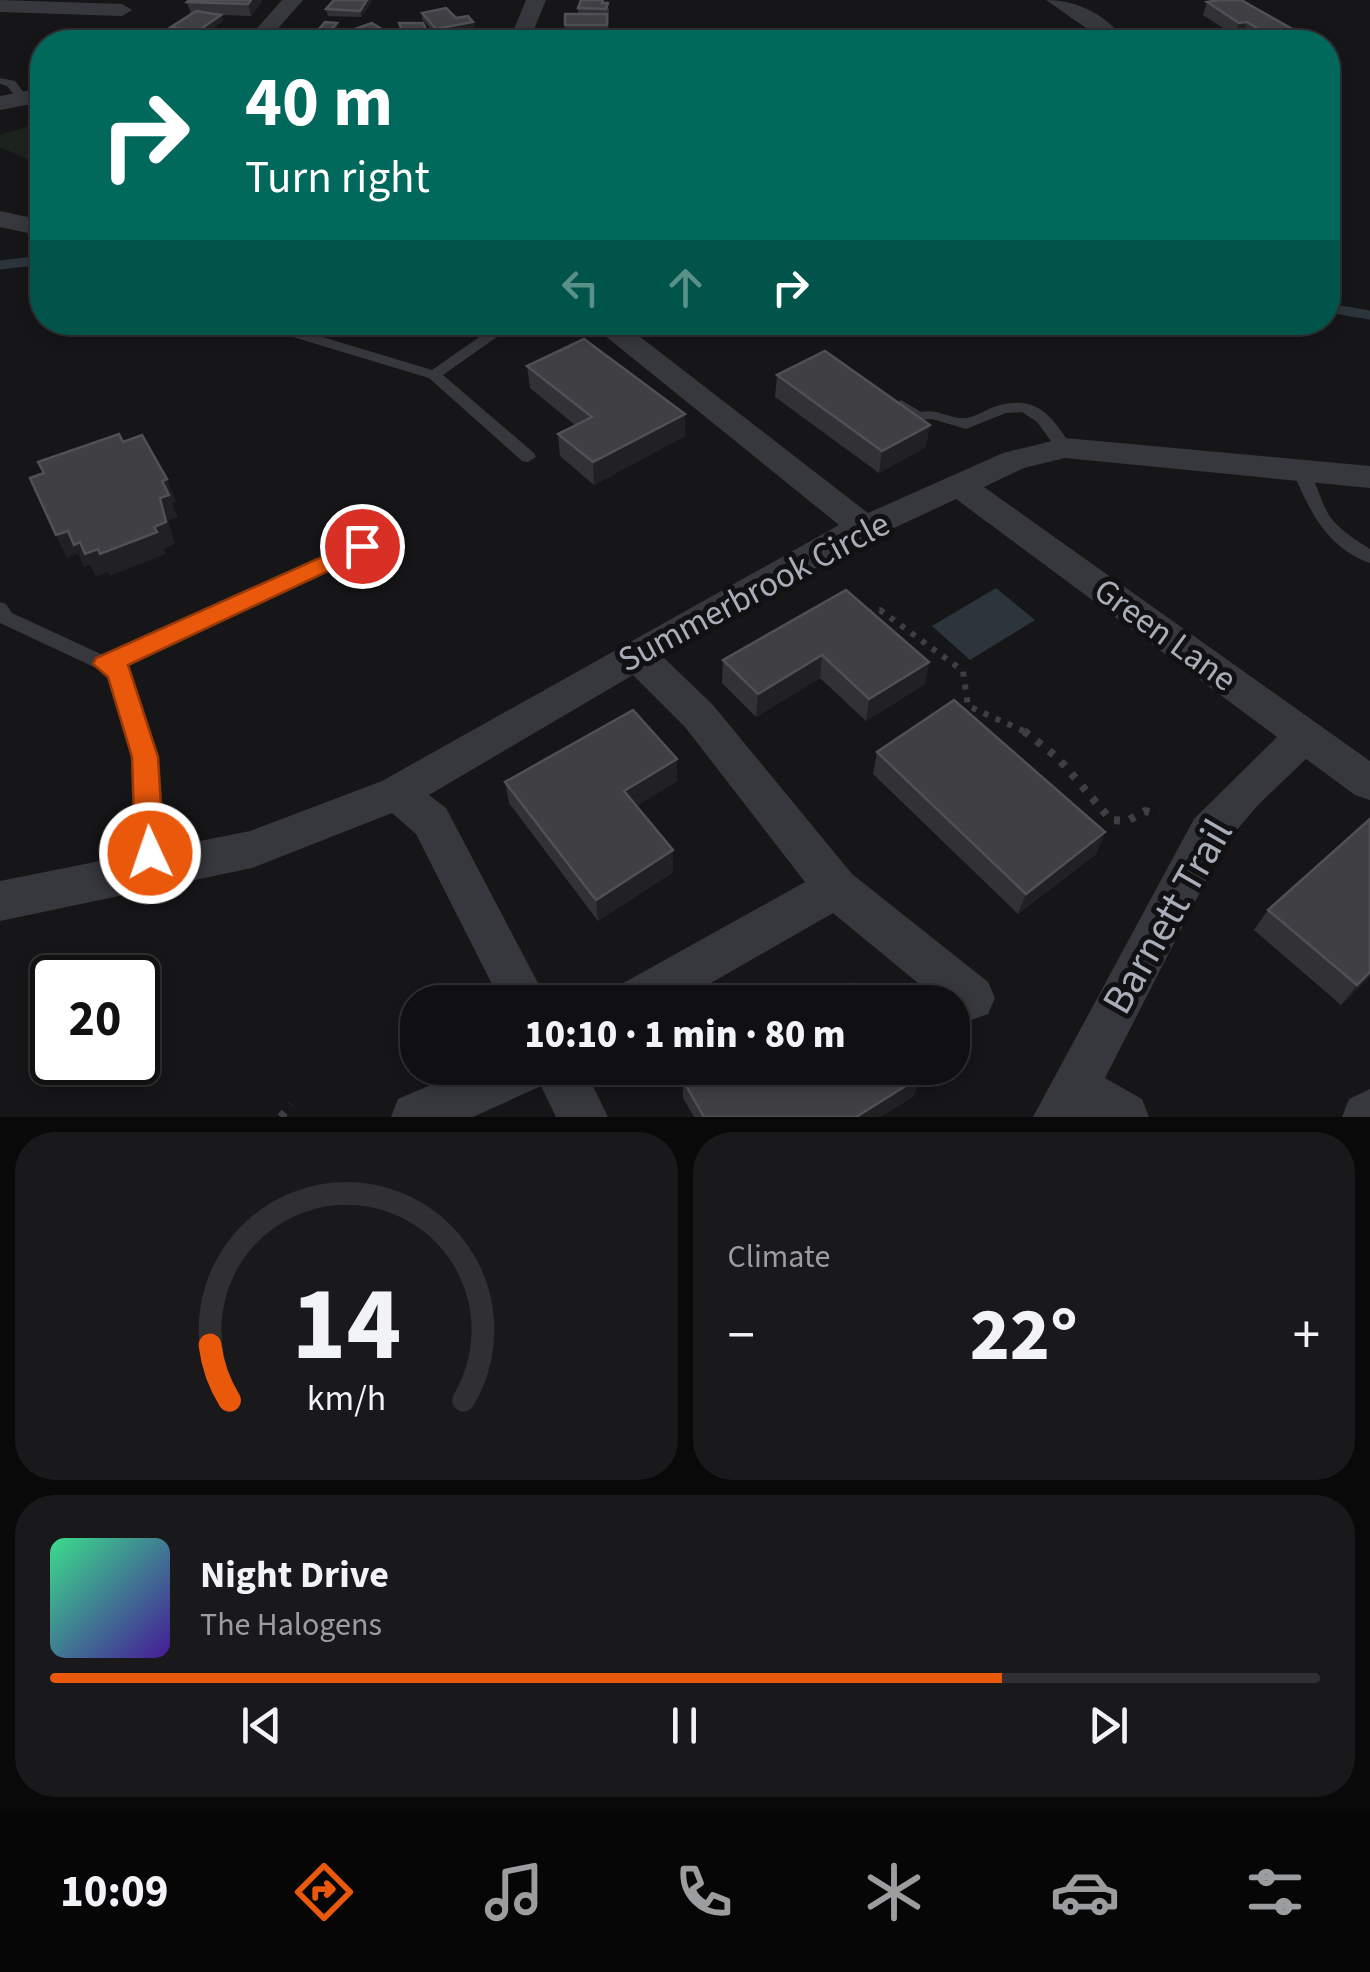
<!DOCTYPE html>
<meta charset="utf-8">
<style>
:root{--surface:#101012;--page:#19191b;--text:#f1f3f6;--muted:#9c9d9f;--line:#303032;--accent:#ea580c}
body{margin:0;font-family:"Source Sans 3",sans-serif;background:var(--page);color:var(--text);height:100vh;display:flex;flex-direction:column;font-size:38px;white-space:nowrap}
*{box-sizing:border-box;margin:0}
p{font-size:32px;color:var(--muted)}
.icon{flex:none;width:55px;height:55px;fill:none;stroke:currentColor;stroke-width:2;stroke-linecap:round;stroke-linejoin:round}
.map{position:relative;height:1117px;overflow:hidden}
.sheet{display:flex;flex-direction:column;gap:15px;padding:15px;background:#09090a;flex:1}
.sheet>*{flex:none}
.top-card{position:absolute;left:30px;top:30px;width:1310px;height:305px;border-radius:40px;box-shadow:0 5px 15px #0003,0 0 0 2px var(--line);background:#00695c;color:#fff;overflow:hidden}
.speed{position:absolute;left:30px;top:955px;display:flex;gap:20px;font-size:50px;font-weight:700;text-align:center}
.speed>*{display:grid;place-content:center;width:130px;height:130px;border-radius:50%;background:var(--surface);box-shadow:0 5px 15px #0003,0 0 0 2px var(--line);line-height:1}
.speed .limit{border:5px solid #111;border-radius:15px;background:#fff;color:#111}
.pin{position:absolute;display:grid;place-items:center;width:85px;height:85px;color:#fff;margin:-42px;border:5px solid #fff;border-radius:50%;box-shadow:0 2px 10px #0007}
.me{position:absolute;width:110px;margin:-55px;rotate:357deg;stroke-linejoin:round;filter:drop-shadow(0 0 8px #0008)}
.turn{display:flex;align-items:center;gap:35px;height:210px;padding:0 50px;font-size:45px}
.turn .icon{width:130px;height:130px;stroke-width:2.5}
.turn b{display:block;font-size:70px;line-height:85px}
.lanes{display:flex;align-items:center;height:95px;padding:0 50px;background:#0003;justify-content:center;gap:50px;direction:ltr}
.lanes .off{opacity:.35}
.big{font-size:75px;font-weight:800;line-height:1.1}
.sheet .widget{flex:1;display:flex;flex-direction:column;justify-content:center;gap:15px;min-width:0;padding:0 35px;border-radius:40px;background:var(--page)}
.sheet .dial{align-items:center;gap:0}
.dial svg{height:260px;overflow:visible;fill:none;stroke:var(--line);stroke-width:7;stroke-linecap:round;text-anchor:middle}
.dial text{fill:var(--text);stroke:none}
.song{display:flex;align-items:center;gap:30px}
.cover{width:120px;height:120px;border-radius:15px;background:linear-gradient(135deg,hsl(150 70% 55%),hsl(260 70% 35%))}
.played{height:10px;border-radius:5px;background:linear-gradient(90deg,var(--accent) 75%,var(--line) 75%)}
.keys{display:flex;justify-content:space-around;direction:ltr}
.heat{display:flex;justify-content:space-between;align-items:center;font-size:55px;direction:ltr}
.sheet .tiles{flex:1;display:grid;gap:15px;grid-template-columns:1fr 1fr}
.widget:last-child{grid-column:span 2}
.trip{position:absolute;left:400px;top:985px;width:570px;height:100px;border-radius:40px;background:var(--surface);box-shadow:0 5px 15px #0003,0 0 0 2px var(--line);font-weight:800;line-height:100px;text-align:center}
.menu{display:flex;height:160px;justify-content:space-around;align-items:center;background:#060607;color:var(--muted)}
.menu .icon{width:70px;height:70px}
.menu .active{color:var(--accent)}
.menu b{font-size:45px;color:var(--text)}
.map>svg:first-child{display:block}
</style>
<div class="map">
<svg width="1370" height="1117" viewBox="0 0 1370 1117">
<rect width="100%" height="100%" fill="#161618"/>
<!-- green -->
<polygon fill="#1c231d" points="42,122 42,166 0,147 0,135"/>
<!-- water -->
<polygon fill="#2c353c" points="996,588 1035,620 970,660 932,626"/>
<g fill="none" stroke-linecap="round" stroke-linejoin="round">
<!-- stream -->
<g stroke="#2c353c" stroke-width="9">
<polyline points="0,265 42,260"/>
<polyline points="1328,308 1370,315"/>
</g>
<!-- path-far1 -->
<polyline stroke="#3d3f44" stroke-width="6" stroke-dasharray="5 8" stroke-linecap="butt" points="867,613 880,610 963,671 968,706 1028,733"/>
<!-- path -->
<g stroke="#3d3f44" stroke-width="8" stroke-dasharray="6 10" stroke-linecap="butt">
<polyline points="1024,731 1058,758 1111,820 1127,821 1145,811 1159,815"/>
<polyline points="281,1117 291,1104"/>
</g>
<!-- service -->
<g fill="#37383d" fill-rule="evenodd">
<polygon points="0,78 15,81 28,98 26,100 18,100 7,86 0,84"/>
<polygon points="501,322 518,322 443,375 534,453 536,457 528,462 522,461 429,378 273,331 271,328 278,324 283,325 432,370"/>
<path d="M901 400 921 412C937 408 952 420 967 418 977 416 987 409 997 406 1038 394 1052 417 1073 448L1071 452H1059L1037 422 1022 412 1006 413 966 429 932 419 913 420 893 405Z"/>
<path d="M1299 462C1316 471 1319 502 1331 518 1341 531 1356 540 1370 549V563C1325 547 1308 508 1291 467Z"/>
<polygon points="362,541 368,543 371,547 368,551 122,664 129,671 155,757 161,871 158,878 150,881 142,878 139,871 135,757 111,675 0,623 0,602 6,604 12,613 105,656"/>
</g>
<!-- minor -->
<g fill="#37383d" fill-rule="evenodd">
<polygon points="0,0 122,4 132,10 122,16 0,12"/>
<polygon points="282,0 303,0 266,42 245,42"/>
<polygon points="526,0 546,0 532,34 522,40 512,34"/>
<path d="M1046 0C1080 0 1106 16 1128 42H1106Z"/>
<polygon points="42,88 42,102 0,110 0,96"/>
<polygon points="0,211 42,220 42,236 0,227"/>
<polygon points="588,322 621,322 868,513 1003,453 1065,438 1370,466 1370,488 1065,458 1024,468 984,487 1370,761 1370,800 1355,795 1306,759 1258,805 1224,845 1105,1078 1142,1099 1149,1117 1033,1117 1194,819 1277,737 956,499 845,551 663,657 713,705 852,874 988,982 995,998 988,1014 971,1020 954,1014 952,1002 941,1002 833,913 678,1002 612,1002 618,986 805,882 685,727 633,675 429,795 446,808 548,1002 501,1002 416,834 392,813 252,868 0,921 0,881 250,831 382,781 839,525"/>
<polygon points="470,1068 584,1068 608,1117 556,1117 541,1086 473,1117 391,1117 398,1099"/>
<polygon points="1370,1089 1370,1117 1342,1117 1349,1099"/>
</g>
</g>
<!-- wall -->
<g fill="#323236">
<polygon points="189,0 261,0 262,2 251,16 221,15 223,21 200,38 173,33 171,27 191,14 187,2"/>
<polygon points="1207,2 1290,42 1256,42 1243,35 1235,36 1203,15"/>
<polygon points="371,3 361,17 328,16 326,9"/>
<polygon points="604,3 609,9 608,31 565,32 565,25 578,14 578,8"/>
<polygon points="422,13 473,22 474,28 437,36 422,19"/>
<polygon points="358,28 381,34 367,39 359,34"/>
<polygon points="319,29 338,30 332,36 320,35"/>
<polygon points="372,322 422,322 410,333"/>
<polygon points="527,366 685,436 594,485 560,456 558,434 575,425 530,388"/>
<polygon points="777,375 926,447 879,473 775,397"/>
<polygon points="846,590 929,662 925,684 866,721 820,678 756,717 722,683 723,660"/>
<polygon points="877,752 1105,832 1096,854 1018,914 873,774"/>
<polygon points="677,781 636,806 673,850 673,872 598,921 509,803 505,782"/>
<polygon points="1370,820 1370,976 1341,1005 1254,930 1268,910"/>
<polygon points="683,1080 914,1096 880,1117 694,1117 683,1098"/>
</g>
<!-- shaded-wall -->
<g fill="#212124">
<polygon points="251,0 261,0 262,2 251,16 248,4"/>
<polygon points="367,0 371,0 371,3 361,17 360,11"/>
<polygon points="221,15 223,21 200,38 198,31"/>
<polygon points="473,22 474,28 437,36 436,29"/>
<polygon points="1247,22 1243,35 1235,36 1239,23"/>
<polygon points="337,23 338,30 332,36 331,30"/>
<polygon points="380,28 381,34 367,39 366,32"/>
<polygon points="426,29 427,35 404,38 403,32"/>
<polygon points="1294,30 1290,42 1266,42 1269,35"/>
<polygon points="408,322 422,322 410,333"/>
<polygon points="685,414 685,436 594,485 593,462"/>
<polygon points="930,425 926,447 879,473 882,451"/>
<polygon points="167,479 176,502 172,503 178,517 168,520 175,544 164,549 166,554 110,576 108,572 96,576 90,565 84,567 78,553 67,558 56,535 68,531 80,542 154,527 162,481"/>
<polygon points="822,655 820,678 756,717 758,694"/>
<polygon points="929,662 925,684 866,721 869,699"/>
<polygon points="677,759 677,781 625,813 624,791"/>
<polygon points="1105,832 1096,854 1018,914 1026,894"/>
<polygon points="673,850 673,872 598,921 596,900"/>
<polygon points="1370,972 1370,976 1341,1005 1357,985"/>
<polygon points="920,1077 914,1096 880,1117 856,1117"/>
</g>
<!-- building -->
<g fill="#3f3f44" stroke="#4f5156" stroke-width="2.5">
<polygon points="189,0 251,0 248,4 187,2"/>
<polygon points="334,0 367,0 360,11 326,9"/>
<polygon points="581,0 603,0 602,3 608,3 606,9 578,8"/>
<polygon points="1219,0 1241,0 1294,30 1269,35 1247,22 1239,23 1207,2"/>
<polygon points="446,8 456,18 468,16 473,22 436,29 422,13"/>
<polygon points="196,11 221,15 198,31 171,27"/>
<rect x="565" y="14" width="42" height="11"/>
<polygon points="325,22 337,23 331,30 319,29"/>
<polygon points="372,23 380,28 366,32 358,28"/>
<polygon points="399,23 423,23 426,29 403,32"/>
<polygon points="584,339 685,414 593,462 558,434 592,417 527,366"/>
<polygon points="825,351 930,425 882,451 777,375"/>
<polygon points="119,434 123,442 142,435 167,479 162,481 169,495 160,498 166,522 154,527 157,532 100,554 98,549 85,554 80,542 74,545 68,531 56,535 30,478 44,473 38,462"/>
<polygon points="846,590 929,662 869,699 822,655 758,694 723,660"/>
<polygon points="954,700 1105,832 1026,894 877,752"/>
<polygon points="633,710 677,759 624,791 673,850 596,900 505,782"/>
<polygon points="1370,819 1370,972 1357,985 1268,910"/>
<polygon points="854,984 867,1002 821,1002"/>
<polygon points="705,1068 913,1068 920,1077 856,1117 704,1117 683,1080"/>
</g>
<!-- route -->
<polygon fill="#ea580c" stroke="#983908" stroke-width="2.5" points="362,539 369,541 373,546 369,552 128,665 158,757 164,853 159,862 150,865 140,862 135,853 132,757 108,677 93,664 96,658"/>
<g text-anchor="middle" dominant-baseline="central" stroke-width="10" stroke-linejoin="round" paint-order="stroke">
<!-- street labels -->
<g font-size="35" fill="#a8adb8" stroke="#111113">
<text transform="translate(754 592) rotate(-28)">Summerbrook Circle</text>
<text transform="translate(1165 635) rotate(36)">Green Lane</text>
</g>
<!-- near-street labels -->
<g font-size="42" fill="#a8adb8" stroke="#111113">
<text transform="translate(1168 917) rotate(-60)">Barnett Trail</text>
</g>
</g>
</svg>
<div class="speed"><div class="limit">20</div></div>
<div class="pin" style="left:362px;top:546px;background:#d93025"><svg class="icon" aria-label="arrive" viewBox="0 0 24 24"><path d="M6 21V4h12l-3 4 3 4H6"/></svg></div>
<svg class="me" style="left:150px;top:853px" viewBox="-20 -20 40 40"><circle r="17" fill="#ea580c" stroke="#fff" stroke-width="3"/><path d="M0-11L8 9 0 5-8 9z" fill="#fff"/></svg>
<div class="trip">10:10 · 1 min · 80 m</div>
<div class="top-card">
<div class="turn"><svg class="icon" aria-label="right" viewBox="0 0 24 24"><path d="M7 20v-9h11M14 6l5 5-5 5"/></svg><div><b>40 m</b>Turn right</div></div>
<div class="lanes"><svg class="icon off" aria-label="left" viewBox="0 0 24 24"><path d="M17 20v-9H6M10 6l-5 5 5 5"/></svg><svg class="icon off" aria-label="ahead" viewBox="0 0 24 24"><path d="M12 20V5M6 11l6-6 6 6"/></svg><svg class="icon" aria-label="right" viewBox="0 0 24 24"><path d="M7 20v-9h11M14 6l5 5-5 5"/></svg></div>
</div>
</div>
<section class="sheet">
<div class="tiles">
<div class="widget dial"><svg viewBox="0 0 100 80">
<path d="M14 69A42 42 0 1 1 86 69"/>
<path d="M14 69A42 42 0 0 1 8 52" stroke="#ea580c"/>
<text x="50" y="56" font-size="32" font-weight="700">14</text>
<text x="50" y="72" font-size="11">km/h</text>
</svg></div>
<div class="widget"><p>Climate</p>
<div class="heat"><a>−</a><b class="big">22°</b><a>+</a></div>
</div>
<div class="widget">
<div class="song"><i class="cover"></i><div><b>Night Drive</b><p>The Halogens</p></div></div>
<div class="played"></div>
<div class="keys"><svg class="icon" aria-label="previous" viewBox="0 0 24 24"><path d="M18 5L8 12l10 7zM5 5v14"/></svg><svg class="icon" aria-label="pause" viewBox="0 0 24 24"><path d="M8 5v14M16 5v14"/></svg><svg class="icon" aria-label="next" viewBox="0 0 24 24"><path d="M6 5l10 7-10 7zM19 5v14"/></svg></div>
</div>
</div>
</section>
<nav class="menu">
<b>10:09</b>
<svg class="icon active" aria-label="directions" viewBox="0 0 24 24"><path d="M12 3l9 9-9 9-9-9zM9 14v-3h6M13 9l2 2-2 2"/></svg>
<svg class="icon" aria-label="music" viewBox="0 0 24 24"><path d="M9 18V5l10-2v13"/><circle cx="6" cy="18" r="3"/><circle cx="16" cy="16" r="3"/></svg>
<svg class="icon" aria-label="phone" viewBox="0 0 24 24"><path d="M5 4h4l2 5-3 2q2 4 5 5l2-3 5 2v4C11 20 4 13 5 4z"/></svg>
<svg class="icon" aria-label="climate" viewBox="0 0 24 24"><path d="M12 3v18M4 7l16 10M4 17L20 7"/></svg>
<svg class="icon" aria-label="car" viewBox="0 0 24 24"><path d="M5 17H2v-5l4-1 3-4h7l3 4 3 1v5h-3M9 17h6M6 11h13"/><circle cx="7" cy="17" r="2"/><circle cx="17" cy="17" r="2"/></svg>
<svg class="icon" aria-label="filters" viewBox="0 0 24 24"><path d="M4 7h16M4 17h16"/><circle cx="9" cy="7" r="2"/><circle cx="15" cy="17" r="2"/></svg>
</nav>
